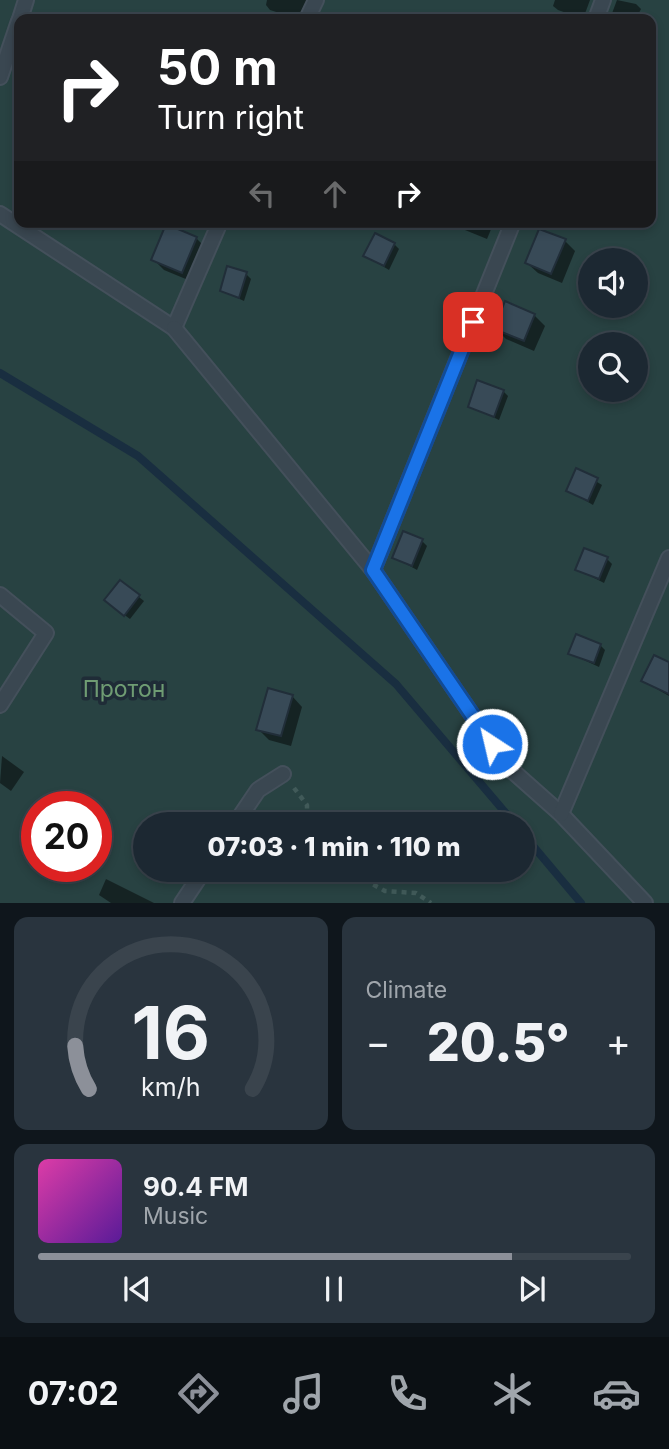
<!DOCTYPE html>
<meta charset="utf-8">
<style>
:root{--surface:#1c2832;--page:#29343e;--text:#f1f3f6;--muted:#a0a6ac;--line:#3a444d;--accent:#8c9099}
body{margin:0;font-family:Inter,sans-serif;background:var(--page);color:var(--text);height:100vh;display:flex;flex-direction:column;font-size:26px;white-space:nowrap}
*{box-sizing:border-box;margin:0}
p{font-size:23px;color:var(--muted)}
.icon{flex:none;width:38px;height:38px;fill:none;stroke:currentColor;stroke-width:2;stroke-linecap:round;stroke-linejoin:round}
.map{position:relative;height:903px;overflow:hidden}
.sheet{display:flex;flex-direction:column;gap:14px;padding:14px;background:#0f161c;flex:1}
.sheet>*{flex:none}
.guide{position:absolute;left:14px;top:14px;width:642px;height:214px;border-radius:14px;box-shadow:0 4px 10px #0003,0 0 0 2px var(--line);background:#202124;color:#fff;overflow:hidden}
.tools{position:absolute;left:578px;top:248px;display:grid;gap:14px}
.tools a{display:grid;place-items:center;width:70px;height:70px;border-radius:50%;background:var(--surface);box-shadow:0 4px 10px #0003,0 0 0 2px var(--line);font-size:35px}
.speed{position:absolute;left:21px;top:791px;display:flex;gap:14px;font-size:35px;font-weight:700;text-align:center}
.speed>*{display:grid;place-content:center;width:91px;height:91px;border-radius:50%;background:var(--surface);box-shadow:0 4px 10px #0003,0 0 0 2px var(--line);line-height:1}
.speed .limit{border:10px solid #d22;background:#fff;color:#111}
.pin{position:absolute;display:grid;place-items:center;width:60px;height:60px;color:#fff;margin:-30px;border-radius:14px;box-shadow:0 4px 10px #0006}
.me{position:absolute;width:77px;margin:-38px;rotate:325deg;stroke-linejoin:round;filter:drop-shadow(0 0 5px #0008)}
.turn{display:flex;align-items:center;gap:24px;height:147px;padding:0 28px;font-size:32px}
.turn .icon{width:91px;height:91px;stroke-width:2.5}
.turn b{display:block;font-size:49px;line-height:60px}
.lanes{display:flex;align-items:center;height:66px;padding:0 28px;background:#0003;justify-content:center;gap:35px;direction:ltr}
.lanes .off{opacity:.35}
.big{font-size:52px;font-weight:800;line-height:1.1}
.sheet .card{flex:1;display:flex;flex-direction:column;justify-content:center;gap:10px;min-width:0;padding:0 24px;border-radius:14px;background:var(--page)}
.sheet .dial{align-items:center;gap:0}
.dial svg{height:182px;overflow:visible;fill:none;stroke:var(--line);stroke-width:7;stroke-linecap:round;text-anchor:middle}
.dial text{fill:var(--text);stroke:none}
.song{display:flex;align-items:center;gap:21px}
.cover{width:84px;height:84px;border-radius:10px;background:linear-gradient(135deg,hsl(320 70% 55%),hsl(270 70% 35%))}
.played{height:7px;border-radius:4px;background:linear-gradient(90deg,var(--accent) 80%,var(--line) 80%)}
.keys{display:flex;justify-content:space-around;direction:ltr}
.heat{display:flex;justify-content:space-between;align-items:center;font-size:38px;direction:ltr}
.sheet .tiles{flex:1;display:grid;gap:14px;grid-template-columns:1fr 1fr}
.card:last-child{grid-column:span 2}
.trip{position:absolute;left:133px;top:812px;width:402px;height:70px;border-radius:35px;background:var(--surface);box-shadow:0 4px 10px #0003,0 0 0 2px var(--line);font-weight:800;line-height:70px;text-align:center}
.tab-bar{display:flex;height:112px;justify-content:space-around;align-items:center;background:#0b1014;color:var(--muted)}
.tab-bar .icon{width:49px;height:49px}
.tab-bar .selected{color:var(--accent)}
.tab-bar b{font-size:32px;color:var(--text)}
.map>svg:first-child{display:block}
</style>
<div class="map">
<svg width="669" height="903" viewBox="0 0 669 903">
<rect width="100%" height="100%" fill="#263542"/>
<!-- green -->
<path fill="#284242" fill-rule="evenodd" d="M0 0H669V903H0ZM19 19H651V222H19ZM590 261H635V306H590ZM590 345H635V390H590ZM37 807H96V866H37ZM145 824H523V870H145Z"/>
<!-- shadow -->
<g fill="#0007">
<polygon points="267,0 308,0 298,19 270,10 266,5"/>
<polygon points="555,0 590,0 583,19 558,10 553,6"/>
<polygon points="617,0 636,4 641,9 636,19 614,19 611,16"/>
<polygon points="462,222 494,222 487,239 465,230"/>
<polygon points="196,238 207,249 193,282 164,270 153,259"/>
<polygon points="565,241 575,251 562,283 538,273 527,263"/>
<polygon points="394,244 399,249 389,270 366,256"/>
<polygon points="246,274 251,279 244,301 222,291"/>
<polygon points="534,315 545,326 534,351 506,339 496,329"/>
<polygon points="503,391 508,396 499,420 470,406"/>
<polygon points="577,470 602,485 593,505 568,490"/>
<polygon points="422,541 427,546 417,570 394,557"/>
<polygon points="607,559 612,564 604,583 577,569"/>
<polygon points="120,582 144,601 130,619 111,605"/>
<polygon points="600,645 605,650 599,667 571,654"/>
<polygon points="669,664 669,696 643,681"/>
<polygon points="292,696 302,707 291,746 269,740 258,729"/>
<polygon points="2,756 24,772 11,791 0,783"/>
<polygon points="106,879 154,903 111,903 99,895"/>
</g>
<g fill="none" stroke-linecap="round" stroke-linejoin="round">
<!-- stream -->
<g stroke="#192e40" stroke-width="8">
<polyline points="0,373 138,456 396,684 515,824"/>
<polyline points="523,834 581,903"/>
</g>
</g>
<!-- building -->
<g fill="#384a57" stroke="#212e39" stroke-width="2">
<polygon points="166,224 197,237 182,273 151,260"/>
<polygon points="539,229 566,239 551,274 525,263"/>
<polygon points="375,233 395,243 384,266 363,256"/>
<polygon points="227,266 247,272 239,298 220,291"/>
<polygon points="505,301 535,314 524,341 494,329"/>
<polygon points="477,380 504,390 494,417 468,407"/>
<polygon points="576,468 598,478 588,501 566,491"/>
<polygon points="403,531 423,539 412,566 392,558"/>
<polygon points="584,548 608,557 599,579 575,570"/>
<polygon points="120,580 140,595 124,616 104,600"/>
<polygon points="576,634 601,644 594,663 568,654"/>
<polygon points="654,655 669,662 669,694 641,681"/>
<polygon points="268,688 293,695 281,736 256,730"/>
</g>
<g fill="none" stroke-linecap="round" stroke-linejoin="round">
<!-- service casing -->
<g stroke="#44505b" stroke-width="18">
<g id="service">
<polyline points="20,19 26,0"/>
<polyline points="307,19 316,0"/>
<polyline points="596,19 603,0"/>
<polyline points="0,77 19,21"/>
<polyline points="0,214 174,328 220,222"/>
<polyline points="174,328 373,570 507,766 561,814 645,903"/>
<polyline points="373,570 513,222"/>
<polyline points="0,595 46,633 0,705"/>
<polyline points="561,814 669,558"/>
<polyline points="235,824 258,790 283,774"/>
<polyline points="182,903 204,870"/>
</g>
</g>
<!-- path -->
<g stroke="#415a59" stroke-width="4.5" stroke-dasharray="5 5" stroke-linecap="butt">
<polyline points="294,788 307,805 307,824"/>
<polyline points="347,870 385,891 416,893 431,903"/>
</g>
<!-- service -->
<use href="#service" stroke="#3a4751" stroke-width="14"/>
</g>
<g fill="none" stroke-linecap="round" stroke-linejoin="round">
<!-- route casing -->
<g stroke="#114b97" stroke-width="18">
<polyline id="route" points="473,322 373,570 492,744"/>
</g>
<!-- route -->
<use href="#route" stroke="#1a73e8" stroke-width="12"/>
</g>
<g text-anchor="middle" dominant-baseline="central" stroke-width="7" stroke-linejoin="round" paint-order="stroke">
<!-- park labels -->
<g font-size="23" fill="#6f9c73" stroke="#1f2c37">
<text x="124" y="689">Протон</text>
</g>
</g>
</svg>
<div class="tools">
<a><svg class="icon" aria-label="sound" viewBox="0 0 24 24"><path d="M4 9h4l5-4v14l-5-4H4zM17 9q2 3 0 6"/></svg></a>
<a><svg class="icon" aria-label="search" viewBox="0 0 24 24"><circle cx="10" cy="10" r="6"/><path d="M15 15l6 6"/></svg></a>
</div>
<div class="speed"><div class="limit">20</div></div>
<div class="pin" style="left:473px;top:322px;background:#d93025"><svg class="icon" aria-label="arrive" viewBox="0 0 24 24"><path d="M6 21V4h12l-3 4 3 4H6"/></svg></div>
<svg class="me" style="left:492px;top:744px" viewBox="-20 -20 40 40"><circle r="17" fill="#1a73e8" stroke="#fff" stroke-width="3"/><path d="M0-11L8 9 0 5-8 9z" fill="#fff"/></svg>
<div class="trip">07:03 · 1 min · 110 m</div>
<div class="guide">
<div class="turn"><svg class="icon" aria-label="right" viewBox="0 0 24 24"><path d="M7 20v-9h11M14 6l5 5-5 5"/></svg><div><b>50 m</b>Turn right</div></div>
<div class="lanes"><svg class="icon off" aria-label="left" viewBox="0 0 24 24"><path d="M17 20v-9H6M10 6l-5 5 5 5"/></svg><svg class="icon off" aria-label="ahead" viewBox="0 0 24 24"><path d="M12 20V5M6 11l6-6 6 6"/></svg><svg class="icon" aria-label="right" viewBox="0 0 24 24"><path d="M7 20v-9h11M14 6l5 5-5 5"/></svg></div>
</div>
</div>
<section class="sheet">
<div class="tiles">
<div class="card dial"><svg viewBox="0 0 100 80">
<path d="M14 69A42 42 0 1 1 86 69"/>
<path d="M14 69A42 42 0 0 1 8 50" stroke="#8c9099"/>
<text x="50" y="56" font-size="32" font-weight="700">16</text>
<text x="50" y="72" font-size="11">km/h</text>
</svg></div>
<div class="card"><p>Climate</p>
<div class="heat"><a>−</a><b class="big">20.5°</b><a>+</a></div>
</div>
<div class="card">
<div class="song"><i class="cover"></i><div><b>90.4 FM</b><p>Music</p></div></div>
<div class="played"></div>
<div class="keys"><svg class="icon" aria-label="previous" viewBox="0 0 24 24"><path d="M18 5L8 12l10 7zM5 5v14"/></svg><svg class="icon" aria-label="pause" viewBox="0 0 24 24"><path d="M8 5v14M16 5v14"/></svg><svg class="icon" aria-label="next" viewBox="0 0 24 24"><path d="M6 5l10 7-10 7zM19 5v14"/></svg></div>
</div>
</div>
</section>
<nav class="tab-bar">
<b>07:02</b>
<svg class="icon selected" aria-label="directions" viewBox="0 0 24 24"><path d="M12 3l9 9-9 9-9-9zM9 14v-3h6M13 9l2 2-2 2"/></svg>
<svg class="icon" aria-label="music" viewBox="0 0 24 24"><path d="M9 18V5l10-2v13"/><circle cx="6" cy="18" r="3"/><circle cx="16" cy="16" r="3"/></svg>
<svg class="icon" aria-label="phone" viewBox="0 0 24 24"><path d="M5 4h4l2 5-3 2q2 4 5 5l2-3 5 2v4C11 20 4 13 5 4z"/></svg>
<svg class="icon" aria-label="climate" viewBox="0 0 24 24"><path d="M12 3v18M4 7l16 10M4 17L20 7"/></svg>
<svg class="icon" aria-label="car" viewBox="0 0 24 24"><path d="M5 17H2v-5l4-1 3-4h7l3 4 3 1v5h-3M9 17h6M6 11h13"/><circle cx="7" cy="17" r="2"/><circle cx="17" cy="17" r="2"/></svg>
</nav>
